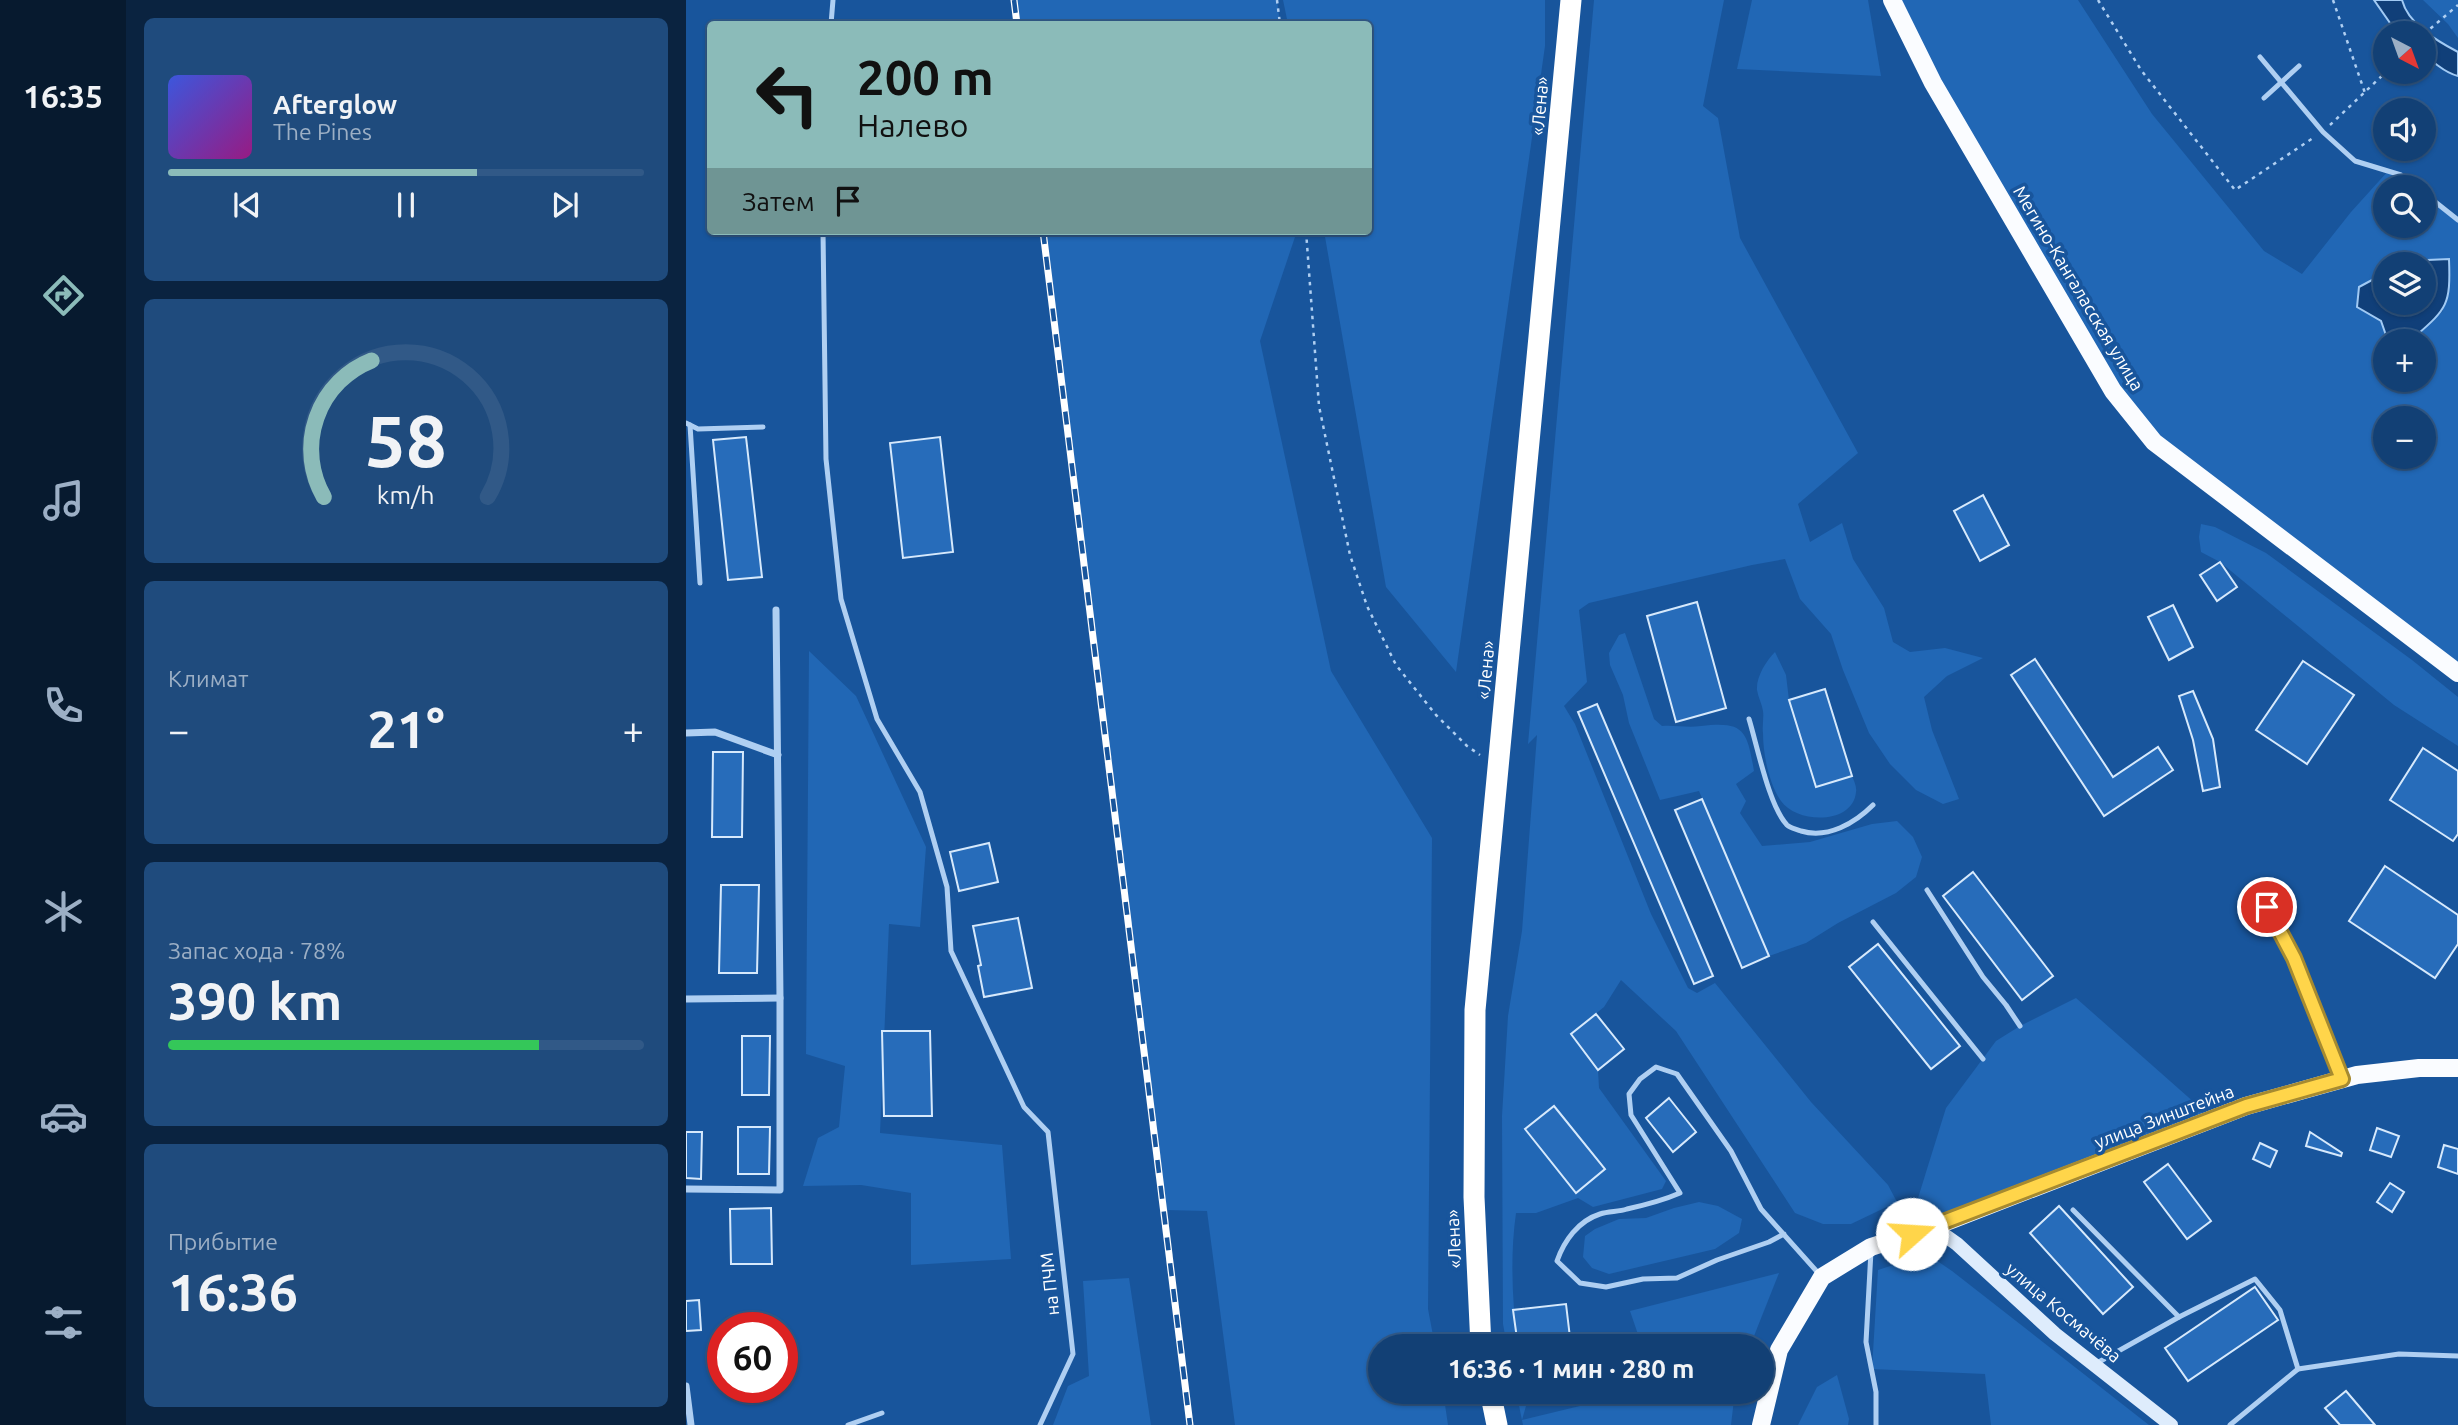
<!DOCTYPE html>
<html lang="ru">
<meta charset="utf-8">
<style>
:root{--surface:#124075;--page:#1f4b7d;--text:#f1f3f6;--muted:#9cafc5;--line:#315987;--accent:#8bbbb9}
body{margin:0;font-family:Ubuntu,sans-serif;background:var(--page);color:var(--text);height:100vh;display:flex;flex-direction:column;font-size:26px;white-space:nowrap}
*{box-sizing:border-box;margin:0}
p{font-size:23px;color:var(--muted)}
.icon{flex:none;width:38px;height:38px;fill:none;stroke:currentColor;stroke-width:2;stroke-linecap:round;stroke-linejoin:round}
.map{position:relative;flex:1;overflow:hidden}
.sheet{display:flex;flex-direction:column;gap:18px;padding:18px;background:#0a2340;width:560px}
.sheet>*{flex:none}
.guide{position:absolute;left:21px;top:21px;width:665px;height:214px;border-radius:7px;box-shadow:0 2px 5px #0004,0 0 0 2px var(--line);background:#8bbbb9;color:#111;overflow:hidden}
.needle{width:46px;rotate:139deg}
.tools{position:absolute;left:1687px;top:21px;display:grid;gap:14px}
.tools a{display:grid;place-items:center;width:63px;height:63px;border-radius:50%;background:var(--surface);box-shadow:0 2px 5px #0004,0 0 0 2px var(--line);font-size:35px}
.speed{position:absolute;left:21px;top:1312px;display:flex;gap:14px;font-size:35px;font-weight:700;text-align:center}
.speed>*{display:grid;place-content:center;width:91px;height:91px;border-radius:50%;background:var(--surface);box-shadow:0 2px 5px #0004,0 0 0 2px var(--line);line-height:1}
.speed .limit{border:10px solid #d22;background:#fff;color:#111}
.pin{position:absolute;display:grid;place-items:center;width:60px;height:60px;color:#fff;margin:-30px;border:4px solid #fff;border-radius:50%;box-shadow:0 2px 7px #0007}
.me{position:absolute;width:77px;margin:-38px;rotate:71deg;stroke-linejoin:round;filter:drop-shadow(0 0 5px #0008)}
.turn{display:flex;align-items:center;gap:24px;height:147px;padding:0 35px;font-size:32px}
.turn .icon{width:91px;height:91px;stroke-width:2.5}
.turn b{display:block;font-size:49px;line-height:60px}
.then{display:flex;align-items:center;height:66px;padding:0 35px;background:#0003;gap:14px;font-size:26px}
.big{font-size:52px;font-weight:700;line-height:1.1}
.sheet .widget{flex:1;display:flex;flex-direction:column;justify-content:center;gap:10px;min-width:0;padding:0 24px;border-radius:10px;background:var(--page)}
.sheet .dial{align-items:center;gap:0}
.dial svg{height:182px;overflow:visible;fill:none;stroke:var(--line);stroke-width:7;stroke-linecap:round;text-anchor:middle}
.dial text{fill:var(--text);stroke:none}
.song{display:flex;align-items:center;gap:21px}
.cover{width:84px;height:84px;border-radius:10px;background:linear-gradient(135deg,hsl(230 70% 55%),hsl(310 70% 35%))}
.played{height:7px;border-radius:4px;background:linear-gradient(90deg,var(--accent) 65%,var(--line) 65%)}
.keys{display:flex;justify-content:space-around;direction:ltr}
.heat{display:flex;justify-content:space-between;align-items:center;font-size:38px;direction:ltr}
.charge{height:10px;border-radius:5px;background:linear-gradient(90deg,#34c759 78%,var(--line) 0)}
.trip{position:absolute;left:682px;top:1334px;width:406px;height:70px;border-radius:35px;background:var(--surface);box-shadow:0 2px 5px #0004,0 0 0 2px var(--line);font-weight:700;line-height:70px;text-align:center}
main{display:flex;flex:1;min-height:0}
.dock{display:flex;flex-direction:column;width:126px;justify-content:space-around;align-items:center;background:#071a2f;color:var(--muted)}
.dock .icon{width:49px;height:49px}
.dock .current{color:var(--accent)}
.dock b{font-size:32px;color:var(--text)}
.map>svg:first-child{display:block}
</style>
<main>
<nav class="dock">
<b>16:35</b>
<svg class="icon current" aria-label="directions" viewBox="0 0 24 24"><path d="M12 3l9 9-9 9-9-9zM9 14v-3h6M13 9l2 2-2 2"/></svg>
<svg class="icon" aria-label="music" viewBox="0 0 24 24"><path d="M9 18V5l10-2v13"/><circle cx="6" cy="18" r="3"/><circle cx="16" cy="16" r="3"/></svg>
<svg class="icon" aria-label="phone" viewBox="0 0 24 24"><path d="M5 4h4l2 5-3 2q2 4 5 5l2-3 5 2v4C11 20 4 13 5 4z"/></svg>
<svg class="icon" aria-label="climate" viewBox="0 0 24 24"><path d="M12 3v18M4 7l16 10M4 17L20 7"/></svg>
<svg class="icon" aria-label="car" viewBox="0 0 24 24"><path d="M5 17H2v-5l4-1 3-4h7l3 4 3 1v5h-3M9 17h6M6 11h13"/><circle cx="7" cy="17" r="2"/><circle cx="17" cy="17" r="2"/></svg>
<svg class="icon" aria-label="filters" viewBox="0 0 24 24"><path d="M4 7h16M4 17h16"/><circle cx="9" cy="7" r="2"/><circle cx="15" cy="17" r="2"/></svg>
</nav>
<section class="sheet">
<div class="widget">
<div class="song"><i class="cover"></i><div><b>Afterglow</b><p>The Pines</p></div></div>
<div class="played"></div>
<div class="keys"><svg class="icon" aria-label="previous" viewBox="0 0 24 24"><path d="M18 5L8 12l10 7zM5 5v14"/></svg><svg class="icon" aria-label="pause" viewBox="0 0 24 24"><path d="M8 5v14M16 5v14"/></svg><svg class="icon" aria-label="next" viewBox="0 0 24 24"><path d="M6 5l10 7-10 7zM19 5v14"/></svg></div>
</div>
<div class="widget dial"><svg viewBox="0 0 100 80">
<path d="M14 69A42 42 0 1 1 86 69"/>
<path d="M14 69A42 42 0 0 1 35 9" stroke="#8bbbb9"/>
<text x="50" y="56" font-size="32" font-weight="700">58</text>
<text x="50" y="72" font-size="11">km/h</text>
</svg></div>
<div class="widget"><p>Климат</p>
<div class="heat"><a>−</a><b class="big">21°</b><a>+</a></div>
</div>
<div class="widget"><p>Запас хода · 78%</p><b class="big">390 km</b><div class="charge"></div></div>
<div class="widget"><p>Прибытие</p><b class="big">16:36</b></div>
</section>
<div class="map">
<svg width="1772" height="1425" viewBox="0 0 1772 1425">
<rect width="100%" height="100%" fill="#18559c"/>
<!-- green -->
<g fill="#2167b5" fill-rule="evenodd">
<polygon points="328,0 591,0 594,24 331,24"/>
<polygon points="597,0 859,0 859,46 770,672 700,587 638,231 682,231 682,24 602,24"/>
<path d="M908 0H1038L1017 106 1032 118 1054 238 1172 453 1112 504 1124 542 1156 523 1167 559 1198 608 1207 642 1224 652 1259 648 1297 658 1261 676 1238 697 1246 730 1273 799 1257 804 1230 790 1204 764 1183 733 1157 670 1145 634 1114 599 1099 559 1066 565 903 603 893 610 901 682 878 706 889 724 965 914 1002 988 1011 993 1029 983 1125 1102 1202 1185 1211 1202 1165 1224H1137L1109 1213 990 1031 935 980 918 1007 885 1034 912 1070 913 1088 980 1181 976 1189 907 1207 892 1198 850 1213H830C824 1256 826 1302 832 1346H821L817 1324 816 1116 822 1016 836 931 851 735 842 744Z"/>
<polygon points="1066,0 1182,0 1195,76 1051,69"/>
<path d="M1206 0H1392L1466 114 1578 251 1616 274 1665 212 1703 170 1731 187H1699V226H1738V193L1772 220V673L1533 492 1427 391ZM1741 260 1757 311 1724 341H1738V380H1699V341H1702L1695 321 1674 287 1699 273V264H1735ZM1699 418H1738V457H1699Z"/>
<polygon points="1737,0 1772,0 1772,38 1762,24"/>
<polygon points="357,231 611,231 574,341 645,671 746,838 742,1309 749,1346 695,1346 695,1391 757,1391 762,1425 549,1425 521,1211 480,1210"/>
<polygon points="1515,524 1529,527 1580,553 1726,660 1772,697 1772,746 1708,705 1534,562 1515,552 1513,537"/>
<path d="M939 633 968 719 976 726C989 725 1002 728 1015 726 1059 721 1061 731 1068 771L1050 784 1060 801 1054 813 1076 846 1124 842 1186 824 1211 821 1227 837 1236 857 1230 877 1210 893 1152 923 1120 943 1083 956 1013 791 974 800 943 723 937 695 924 665 923 653 933 635Z"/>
<polygon points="123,651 170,696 240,847 234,927 203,924 194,1133 316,1145 325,1259 225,1265 225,1193 175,1185 117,1186 132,1138 153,1127 159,1066 120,1054"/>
<path d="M1089 652 1100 675 1103 700 1130 787 1166 776C1168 781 1171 787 1170 792 1167 825 1111 824 1095 801 1083 784 1077 754 1077 733 1076 726 1078 718 1077 711 1076 704 1072 697 1071 690 1070 677 1080 661 1089 652Z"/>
<polygon points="1390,998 1527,1119 1247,1227 1232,1198 1260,1108 1310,1041 1334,1026"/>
<polygon points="1013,1202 1032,1206 1056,1219 1053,1233 1029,1249 923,1274 906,1268 897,1257 899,1236 909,1229 933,1219 960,1218 988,1208"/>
<polygon points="1241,1254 1266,1271 1463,1425 1305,1425 1299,1374 1186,1369 1192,1270"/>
<polygon points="1093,1273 1064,1346 956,1346 944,1311"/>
<polygon points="443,1278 465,1425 367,1425 382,1386 403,1376 397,1281"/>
<polygon points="1151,1375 1163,1419 1162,1425 1112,1425 1131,1387"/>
<polygon points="830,1391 839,1391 842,1399 836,1420 956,1391 1049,1391 1045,1425 837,1425"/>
</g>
<!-- water -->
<g fill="#103f79" stroke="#a1caf4" stroke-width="2">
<path d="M1688 0H1716C1722 24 1751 41 1772 52V76C1756 72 1752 63 1738 57V33H1711Z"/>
<path d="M1763 259C1765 308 1760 309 1724 341H1702L1695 321 1671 307 1673 287 1699 273V303H1738V264H1735L1741 260Z"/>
</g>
<!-- building -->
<g fill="#276cba" stroke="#d6e9fc" stroke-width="2">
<polygon points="60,437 76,577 42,580 27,440"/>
<polygon points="254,437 267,552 217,558 204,443"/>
<polygon points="1297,495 1323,545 1294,561 1268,511"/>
<polygon points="1534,562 1551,587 1531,601 1514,575"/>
<polygon points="1011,602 1040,708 990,722 961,616"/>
<polygon points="1487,605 1507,647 1483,660 1462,617"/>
<polygon points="1349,659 1427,777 1472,747 1487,770 1418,816 1325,675"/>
<polygon points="1617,661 1668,695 1621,764 1570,730"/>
<polygon points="1139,689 1166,776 1130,787 1103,700"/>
<polygon points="1507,691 1527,739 1534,787 1517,791 1507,740 1493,696"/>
<polygon points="911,704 1027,976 1008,984 892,712"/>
<polygon points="1737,748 1772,771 1772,834 1767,841 1704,800"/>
<polygon points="27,752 57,752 56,837 26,837"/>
<polygon points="1016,799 1083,956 1056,968 989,810"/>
<polygon points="303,843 312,882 273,891 264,852"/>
<polygon points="1699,866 1772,915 1772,944 1749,978 1663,921"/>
<polygon points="1287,872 1367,976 1336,1000 1257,896"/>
<polygon points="35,885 73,885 71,973 33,973"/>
<polygon points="332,918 346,988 298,997 292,966 295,965 287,926"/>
<polygon points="1192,944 1274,1046 1245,1069 1163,967"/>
<polygon points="910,1014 938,1049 912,1070 885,1034"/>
<polygon points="196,1031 244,1031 246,1116 198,1116"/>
<polygon points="56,1036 84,1036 83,1095 56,1095"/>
<polygon points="983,1098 1010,1132 987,1152 960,1118"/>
<polygon points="868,1106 919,1169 890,1193 839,1129"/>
<polygon points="52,1127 84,1127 83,1174 52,1174"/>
<polygon points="1691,1128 1713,1136 1705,1157 1684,1150"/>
<polygon points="0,1132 16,1132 15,1179 0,1178"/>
<polygon points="1624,1132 1656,1153 1655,1156 1620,1146"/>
<polygon points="1574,1143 1591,1151 1584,1167 1567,1159"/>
<polygon points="1758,1145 1772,1149 1772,1174 1752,1167"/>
<polygon points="1482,1164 1525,1221 1501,1239 1458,1182"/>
<polygon points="1704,1183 1718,1192 1706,1212 1691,1202"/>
<polygon points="1373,1206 1447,1287 1417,1314 1344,1233"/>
<polygon points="85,1208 86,1264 45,1264 44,1209"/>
<polygon points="1569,1287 1592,1320 1502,1381 1479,1348"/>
<polygon points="13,1300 15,1330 0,1331 0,1301"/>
<polygon points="880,1304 885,1346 832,1346 827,1310"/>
<polygon points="1660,1391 1689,1425 1654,1425 1639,1408"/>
</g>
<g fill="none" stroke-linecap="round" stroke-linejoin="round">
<!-- path -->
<g stroke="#afcff2" stroke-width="2.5" stroke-dasharray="3.5 5" stroke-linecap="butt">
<polyline points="591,0 594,24"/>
<polyline points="1412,0 1455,70 1549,190 1627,138"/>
<polyline points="1647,0 1679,93"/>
<polyline points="1738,34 1772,5"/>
<polyline points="1644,125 1700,72"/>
<polyline points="620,231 633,406 664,555 681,606 710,665 750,715 781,746 794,755"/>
</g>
<!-- lane -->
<g stroke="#afcff2" stroke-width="5">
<polyline points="145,24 147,0"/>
<polyline points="1574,57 1637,132 1669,161 1715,175 1731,187"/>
<polyline points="1578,98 1613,66"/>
<polyline points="1738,193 1772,220"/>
<polyline points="137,231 140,459 155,599 191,719 234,792 261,887 265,951 338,1107 362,1132 387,1354 354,1425"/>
<polyline points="0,423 12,429 77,427"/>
<polyline points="4,425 14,583"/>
<path d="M1063 719C1071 745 1083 806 1101 825 1104 828 1110 829 1115 831 1142 839 1169 823 1187 805"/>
<polyline points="1241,890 1297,977 1320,1005 1334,1026"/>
<polyline points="1581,907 1607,958 1656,1077"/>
<polyline points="1187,922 1297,1059"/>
<polyline points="1387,1210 1493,1317 1411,1363"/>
<path d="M1098 1234 1083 1242 1031 1260 991 1278 957 1279 920 1287 894 1283 871 1261C878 1241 892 1221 914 1214 923 1211 933 1212 941 1209 959 1205 978 1200 994 1193L945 1115 943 1094 954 1079 970 1067 991 1074 1045 1151 1075 1209 1134 1275"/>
<polyline points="1185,1251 1180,1342 1190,1392 1190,1425"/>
<polyline points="1493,1317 1569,1279 1594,1310 1612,1369 1544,1425"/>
<polyline points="1612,1369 1713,1354 1772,1356"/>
<polyline points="162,1425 196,1413"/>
</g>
<!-- street -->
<g stroke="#afcff2" stroke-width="7">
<polyline points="0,733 29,732 92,755"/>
<polyline points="0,999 94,998"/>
<polyline points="0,1189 94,1190 94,998 90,610"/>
<polyline points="0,1386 5,1425"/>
</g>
<!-- secondary -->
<polyline stroke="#deecfc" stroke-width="14" points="1247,1227 1271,1244 1369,1334 1485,1425"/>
<!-- primary -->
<g stroke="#fafcff" stroke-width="18">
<polyline points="1206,0 1247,83 1427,391 1468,442 1772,673"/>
<polyline points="1075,1425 1093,1350 1136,1277 1185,1247 1247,1227 1560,1106 1671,1075 1733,1068 1772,1068"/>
</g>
<!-- highway -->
<g stroke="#fff" stroke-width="21">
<polyline points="795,1346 788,1197 789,1010 885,0"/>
<polyline points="804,1391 811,1425"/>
</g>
<!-- rail casing -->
<g stroke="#fff" stroke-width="7">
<g id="rail">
<polyline points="328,0 331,24"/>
<polyline points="357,231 504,1425"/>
</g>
</g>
<!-- rail -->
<use href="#rail" stroke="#18559c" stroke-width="4.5" stroke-dasharray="13" stroke-linecap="butt"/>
</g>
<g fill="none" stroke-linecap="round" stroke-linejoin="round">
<!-- route casing -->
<g stroke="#a68a30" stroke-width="18">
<polyline id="route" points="1226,1234 1560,1106 1656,1079 1608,958 1581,907"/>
</g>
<!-- route -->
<use href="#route" stroke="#ffd54a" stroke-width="12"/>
</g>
<g text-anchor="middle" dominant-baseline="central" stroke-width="7" stroke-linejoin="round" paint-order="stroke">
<!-- street labels -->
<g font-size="18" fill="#fff" stroke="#18559c">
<text transform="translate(853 106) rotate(-85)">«Лена»</text>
<text transform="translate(1393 288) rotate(59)">Мегино-Кангаласская улица</text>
<text transform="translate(799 670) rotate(-85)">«Лена»</text>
<text transform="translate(1478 1116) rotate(-21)">улица Зинштейна</text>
<text transform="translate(767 1239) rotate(-93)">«Лена»</text>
<text transform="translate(363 1284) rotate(-96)">на ПЧМ</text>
<text transform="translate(1378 1312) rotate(40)">улица Космачёва</text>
</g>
</g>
</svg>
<div class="tools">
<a><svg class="needle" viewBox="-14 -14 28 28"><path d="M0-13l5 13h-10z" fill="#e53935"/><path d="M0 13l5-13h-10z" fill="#9cafc5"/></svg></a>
<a><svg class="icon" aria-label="sound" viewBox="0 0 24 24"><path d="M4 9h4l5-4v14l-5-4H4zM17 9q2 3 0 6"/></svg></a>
<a><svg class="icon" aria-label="search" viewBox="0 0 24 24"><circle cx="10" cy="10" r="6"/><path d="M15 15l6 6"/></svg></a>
<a><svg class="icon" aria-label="layers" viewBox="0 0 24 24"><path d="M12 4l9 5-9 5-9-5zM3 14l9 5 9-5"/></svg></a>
<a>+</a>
<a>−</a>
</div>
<div class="speed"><div class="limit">60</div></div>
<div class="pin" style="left:1581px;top:907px;background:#d93025"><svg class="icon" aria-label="arrive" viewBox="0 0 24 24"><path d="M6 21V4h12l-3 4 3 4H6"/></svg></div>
<svg class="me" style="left:1226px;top:1234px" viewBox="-20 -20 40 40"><circle r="19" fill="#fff"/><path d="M0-13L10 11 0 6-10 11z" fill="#ffd54a"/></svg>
<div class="trip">16:36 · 1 мин · 280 m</div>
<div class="guide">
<div class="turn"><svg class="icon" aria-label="left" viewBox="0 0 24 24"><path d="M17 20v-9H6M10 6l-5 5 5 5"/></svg><div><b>200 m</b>Налево</div></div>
<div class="then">Затем<svg class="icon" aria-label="arrive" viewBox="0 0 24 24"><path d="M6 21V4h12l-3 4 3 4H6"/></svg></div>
</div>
</div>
</main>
